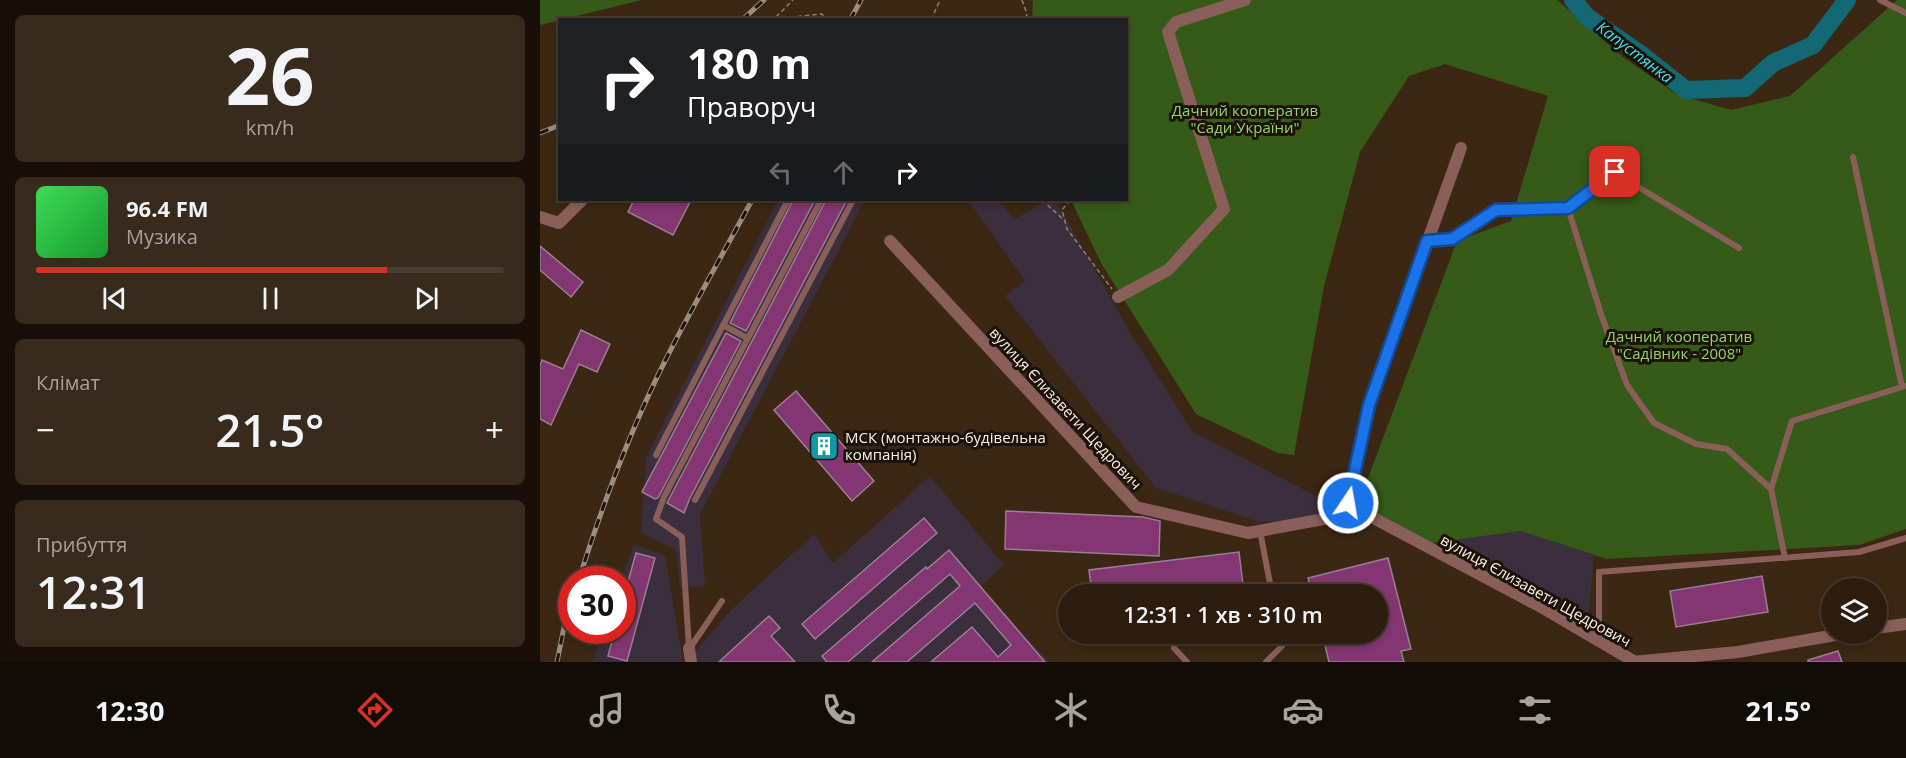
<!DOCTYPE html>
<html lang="uk">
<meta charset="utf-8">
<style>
:root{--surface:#2c1d0f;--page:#382a1d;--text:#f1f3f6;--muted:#a6a29e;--line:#483b2f;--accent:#d93025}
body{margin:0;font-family:"Open Sans",sans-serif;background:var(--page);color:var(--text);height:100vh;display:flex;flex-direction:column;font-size:22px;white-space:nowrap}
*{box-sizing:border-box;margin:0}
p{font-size:20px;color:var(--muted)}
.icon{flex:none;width:33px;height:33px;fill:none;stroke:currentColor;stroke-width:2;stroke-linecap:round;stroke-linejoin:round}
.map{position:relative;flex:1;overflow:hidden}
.panel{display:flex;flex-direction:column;gap:15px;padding:15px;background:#181008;width:540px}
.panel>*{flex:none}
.top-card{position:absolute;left:18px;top:18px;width:570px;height:183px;border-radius:0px;box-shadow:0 3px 9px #0003,0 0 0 2px var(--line);background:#202124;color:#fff;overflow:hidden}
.controls{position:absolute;left:1281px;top:578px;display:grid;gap:12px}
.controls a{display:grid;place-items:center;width:66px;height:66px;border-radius:50%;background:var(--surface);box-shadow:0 3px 9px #0003,0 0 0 2px var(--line);font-size:30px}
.speed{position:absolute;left:18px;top:566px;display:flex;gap:12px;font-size:30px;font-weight:700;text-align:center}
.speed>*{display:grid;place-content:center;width:78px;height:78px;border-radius:50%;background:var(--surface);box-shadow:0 3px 9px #0003,0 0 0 2px var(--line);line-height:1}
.speed .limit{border:9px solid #d22;background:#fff;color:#111}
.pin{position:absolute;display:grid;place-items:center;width:51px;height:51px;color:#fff;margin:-26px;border-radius:12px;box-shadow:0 3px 9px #0006}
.me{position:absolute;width:66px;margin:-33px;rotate:12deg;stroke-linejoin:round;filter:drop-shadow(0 0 4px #0008)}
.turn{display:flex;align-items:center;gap:21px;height:126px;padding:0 30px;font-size:27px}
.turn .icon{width:78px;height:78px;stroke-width:2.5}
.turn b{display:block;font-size:42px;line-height:51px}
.lanes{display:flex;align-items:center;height:57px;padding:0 30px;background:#0003;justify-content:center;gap:30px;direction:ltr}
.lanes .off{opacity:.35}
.big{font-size:45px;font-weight:600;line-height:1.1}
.panel .widget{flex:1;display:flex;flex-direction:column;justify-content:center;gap:9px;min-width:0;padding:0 21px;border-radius:9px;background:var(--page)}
.panel .dial{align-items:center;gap:0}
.dial b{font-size:78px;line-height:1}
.song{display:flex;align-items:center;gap:18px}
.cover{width:72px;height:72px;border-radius:9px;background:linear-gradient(135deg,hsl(130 70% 55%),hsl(130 70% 35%))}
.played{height:6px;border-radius:3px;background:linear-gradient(90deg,var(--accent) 75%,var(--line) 75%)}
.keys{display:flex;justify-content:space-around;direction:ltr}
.heat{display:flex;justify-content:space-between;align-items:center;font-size:33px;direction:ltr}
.trip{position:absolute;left:518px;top:584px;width:330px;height:60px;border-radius:30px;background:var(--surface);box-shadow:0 3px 9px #0003,0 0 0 2px var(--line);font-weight:600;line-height:60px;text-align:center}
.dock{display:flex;height:96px;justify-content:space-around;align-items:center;background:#120c06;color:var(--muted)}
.dock .icon{width:42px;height:42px}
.dock .on{color:var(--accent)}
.dock b{font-size:27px;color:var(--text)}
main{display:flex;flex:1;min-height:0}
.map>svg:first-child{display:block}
</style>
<main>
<section class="panel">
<div class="widget dial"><b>26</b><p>km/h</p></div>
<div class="widget">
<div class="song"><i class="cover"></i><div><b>96.4 FM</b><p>Музика</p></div></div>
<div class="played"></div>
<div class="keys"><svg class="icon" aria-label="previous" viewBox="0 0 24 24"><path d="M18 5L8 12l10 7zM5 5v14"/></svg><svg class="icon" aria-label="pause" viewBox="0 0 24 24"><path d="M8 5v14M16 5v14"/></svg><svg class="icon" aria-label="next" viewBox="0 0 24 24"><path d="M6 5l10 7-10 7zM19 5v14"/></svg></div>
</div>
<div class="widget"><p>Клімат</p>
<div class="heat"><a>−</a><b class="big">21.5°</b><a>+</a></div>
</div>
<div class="widget"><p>Прибуття</p><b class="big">12:31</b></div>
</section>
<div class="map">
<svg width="1366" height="662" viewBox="0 0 1366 662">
<rect width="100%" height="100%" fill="#3b2714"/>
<!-- industrial -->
<g fill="#3b2e3d">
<polygon points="238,200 325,200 160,514 165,586 140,588 136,550 101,533 106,457"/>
<polygon points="428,200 458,200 475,219 507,200 516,200 591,334 653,432 801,509 795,520 719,522 616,488 465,296 485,281"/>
<polygon points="390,476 464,565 438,589 510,662 156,662 154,653 193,608 274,534 293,563"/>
<polygon points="981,531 1054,555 1048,623 888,540"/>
<polygon points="94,545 125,555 143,662 52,662 63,630 82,630 81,579"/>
</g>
<!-- green -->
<g fill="#365b19">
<polygon points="0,0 102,0 0,25"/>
<polygon points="493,0 1017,0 1083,57 1136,94 1191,110 1250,96 1357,0 1366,0 1366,529 1319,545 1067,559 981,531 882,544 819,502 917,241 971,221 1008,96 905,64 869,76 820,152 784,286 754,455 738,453 656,414 561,263 531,200 586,200 586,20 492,20"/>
</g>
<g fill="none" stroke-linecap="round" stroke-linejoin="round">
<!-- river -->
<polyline stroke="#126974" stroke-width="18" points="1033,0 1047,17 1103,56 1146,90 1205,88 1233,63 1273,45 1307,0"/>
</g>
<!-- building -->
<g fill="#833671" stroke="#9a7f92" stroke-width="1.5">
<polygon points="94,200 151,200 133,235 88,212"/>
<polygon points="253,200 275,200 206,331 190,323"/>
<polygon points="286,200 307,200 150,498 144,513 127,503 129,499"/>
<polygon points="0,246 43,282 31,297 0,270"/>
<polygon points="41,330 70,344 57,372 39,364 11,425 0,419 0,365 2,360 23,369"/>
<polygon points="186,333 201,341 118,498 115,499 102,492"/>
<polygon points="256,391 334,481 312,501 234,410"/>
<polygon points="466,511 603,517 620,521 619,556 465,549"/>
<polygon points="384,518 397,533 275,639 262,624"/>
<polygon points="409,550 505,662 391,662 432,627 458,657 471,645 435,603 367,662 332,662 420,586 410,574 308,662 287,662 282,656 386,567 387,569"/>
<polygon points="699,552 704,593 552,594 549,570"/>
<polygon points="96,553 115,558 87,661 68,656 75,630 82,630 82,603"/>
<polygon points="848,558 871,649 861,651 864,662 789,662 782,633 837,633 837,594 772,594 768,578"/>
<polygon points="1222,576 1228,612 1136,627 1130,591"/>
<polygon points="229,616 240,628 231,636 255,662 179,662"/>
<polygon points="1298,651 1302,662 1268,662 1268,660"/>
</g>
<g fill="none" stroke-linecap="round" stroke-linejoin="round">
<!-- path -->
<g stroke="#918070" stroke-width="1.5" stroke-dasharray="4.5 3" stroke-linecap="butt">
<polyline points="482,0 487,14 485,20"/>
<polyline points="236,17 253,0"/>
<polyline points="220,20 282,14 286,20"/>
<polyline points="391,20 400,0"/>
<polyline points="502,200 525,221"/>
<polyline points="530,200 522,210 527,229 572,289"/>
</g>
<!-- lane -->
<g stroke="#8a5f59" stroke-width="6">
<polyline points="1340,0 1366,13"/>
<polyline points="1313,157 1362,387 1365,386"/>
<polyline points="1028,208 1075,173 1199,248"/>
<polyline points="888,241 912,239 956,210 1028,208 1061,314 1087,385 1114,423 1156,444 1187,449 1231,489"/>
<polyline points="183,325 207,338"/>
<polyline points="116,455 248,200"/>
<polyline points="155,500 313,200"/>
<polyline points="720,531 732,594"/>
<polyline points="1245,558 1231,489 1252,421 1362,387"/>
<polyline points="1059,640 1059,572 1319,552 1366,538"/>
<polyline points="149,648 142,537 116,519 124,497 281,200"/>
<polyline points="150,648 182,601"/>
<polyline points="634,648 647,662"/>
<polyline points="726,662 742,646 740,633"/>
</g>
<!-- street -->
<g stroke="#8a5f59" stroke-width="12">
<polyline points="0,217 19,223 42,200"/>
<polyline points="350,241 596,507 708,533 822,512 1003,608 1095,662"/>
<polyline points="578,297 628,270 684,209 628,32 636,22 705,0"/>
<polyline points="822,512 808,503 829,405 921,148"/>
<polyline points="1336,628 1366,624"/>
<polyline points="149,648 151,662"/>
<polyline points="1092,662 1198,652 1307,633"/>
</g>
<!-- rail casing -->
<g stroke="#9d8d7e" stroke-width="5">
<g id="rail">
<polyline points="202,20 224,0"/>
<polyline points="310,20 321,0"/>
<polyline points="0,133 20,125"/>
<path d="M39 579C63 503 91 428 127 357 154 304 184 252 212 200"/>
<polyline points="17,662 25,622 32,601"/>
</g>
</g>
<!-- rail -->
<use href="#rail" stroke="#1b120a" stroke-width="3" stroke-dasharray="9" stroke-linecap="butt"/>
</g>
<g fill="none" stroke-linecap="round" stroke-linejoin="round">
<!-- route casing -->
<g stroke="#114b97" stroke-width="15">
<polyline id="route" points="808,503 829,405 887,241 912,239 956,210 1028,208 1075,172"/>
</g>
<!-- route -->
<use href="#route" stroke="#1a73e8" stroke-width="10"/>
</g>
<!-- icons -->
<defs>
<g id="building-square" transform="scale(1.5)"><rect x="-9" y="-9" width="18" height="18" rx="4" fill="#0f9aa8" stroke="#1b120a"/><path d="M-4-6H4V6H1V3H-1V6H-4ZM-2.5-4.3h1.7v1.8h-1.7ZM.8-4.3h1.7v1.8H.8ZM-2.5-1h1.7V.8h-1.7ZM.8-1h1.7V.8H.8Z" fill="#fff"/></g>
</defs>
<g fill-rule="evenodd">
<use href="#building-square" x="284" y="446"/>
</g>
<g text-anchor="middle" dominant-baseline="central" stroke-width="6" stroke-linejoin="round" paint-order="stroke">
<!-- park labels -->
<g font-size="15" fill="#93d565" stroke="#1b120a">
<text x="705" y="110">Дачний кооператив<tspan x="705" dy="17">"Сади України"</tspan></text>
<text x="1139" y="336">Дачний кооператив<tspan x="1139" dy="17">"Садівник - 2008"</tspan></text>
</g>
<!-- street labels -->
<g font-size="15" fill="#fcefe3" stroke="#1b120a">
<text transform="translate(526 408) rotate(47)">вулиця Єлизавети Щедрович</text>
<text transform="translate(996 590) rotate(29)">вулиця Єлизавети Щедрович</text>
</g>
<!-- poi labels -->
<g font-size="15" fill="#fcefe3" stroke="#1b120a" text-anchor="start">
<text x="305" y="437">МСК (монтажно-будівельна<tspan x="305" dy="17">компанія)</tspan></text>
</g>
<!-- water labels -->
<g font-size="16" font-style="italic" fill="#44def2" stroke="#1b120a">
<text transform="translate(1095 52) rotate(37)">Капустянка</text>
</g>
</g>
</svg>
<div class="controls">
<a><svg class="icon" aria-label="layers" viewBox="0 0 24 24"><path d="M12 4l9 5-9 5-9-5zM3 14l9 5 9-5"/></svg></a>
</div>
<div class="speed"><div class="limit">30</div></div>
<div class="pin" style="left:1075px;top:172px;background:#d93025"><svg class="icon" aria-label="arrive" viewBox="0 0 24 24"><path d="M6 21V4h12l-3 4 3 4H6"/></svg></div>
<svg class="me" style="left:808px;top:503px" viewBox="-20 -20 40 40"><circle r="17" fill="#1a73e8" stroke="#fff" stroke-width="3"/><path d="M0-11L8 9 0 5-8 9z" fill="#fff"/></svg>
<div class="trip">12:31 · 1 хв · 310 m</div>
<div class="top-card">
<div class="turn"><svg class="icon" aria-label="right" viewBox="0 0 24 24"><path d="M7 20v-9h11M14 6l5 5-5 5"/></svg><div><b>180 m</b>Праворуч</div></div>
<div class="lanes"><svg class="icon off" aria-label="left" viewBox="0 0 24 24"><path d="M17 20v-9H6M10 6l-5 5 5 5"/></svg><svg class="icon off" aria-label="ahead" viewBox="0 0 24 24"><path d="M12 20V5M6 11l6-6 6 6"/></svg><svg class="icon" aria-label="right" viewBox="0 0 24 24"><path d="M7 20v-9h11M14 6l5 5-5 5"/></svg></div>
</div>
</div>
</main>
<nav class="dock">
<b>12:30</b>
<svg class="icon on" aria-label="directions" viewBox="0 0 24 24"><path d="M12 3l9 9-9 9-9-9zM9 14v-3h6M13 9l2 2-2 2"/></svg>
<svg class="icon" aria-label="music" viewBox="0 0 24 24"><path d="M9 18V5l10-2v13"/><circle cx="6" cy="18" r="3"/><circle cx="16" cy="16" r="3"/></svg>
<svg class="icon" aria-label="phone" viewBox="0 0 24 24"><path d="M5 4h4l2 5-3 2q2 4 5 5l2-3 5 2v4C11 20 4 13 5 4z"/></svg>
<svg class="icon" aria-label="climate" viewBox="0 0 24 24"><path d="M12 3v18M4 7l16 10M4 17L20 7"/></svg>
<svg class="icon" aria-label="car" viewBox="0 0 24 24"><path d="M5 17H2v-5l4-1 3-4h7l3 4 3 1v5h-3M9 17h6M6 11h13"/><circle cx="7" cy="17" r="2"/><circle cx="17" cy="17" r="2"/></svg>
<svg class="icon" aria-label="filters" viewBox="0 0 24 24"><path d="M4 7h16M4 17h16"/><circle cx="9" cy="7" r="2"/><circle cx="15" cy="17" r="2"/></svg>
<b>21.5°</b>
</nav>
